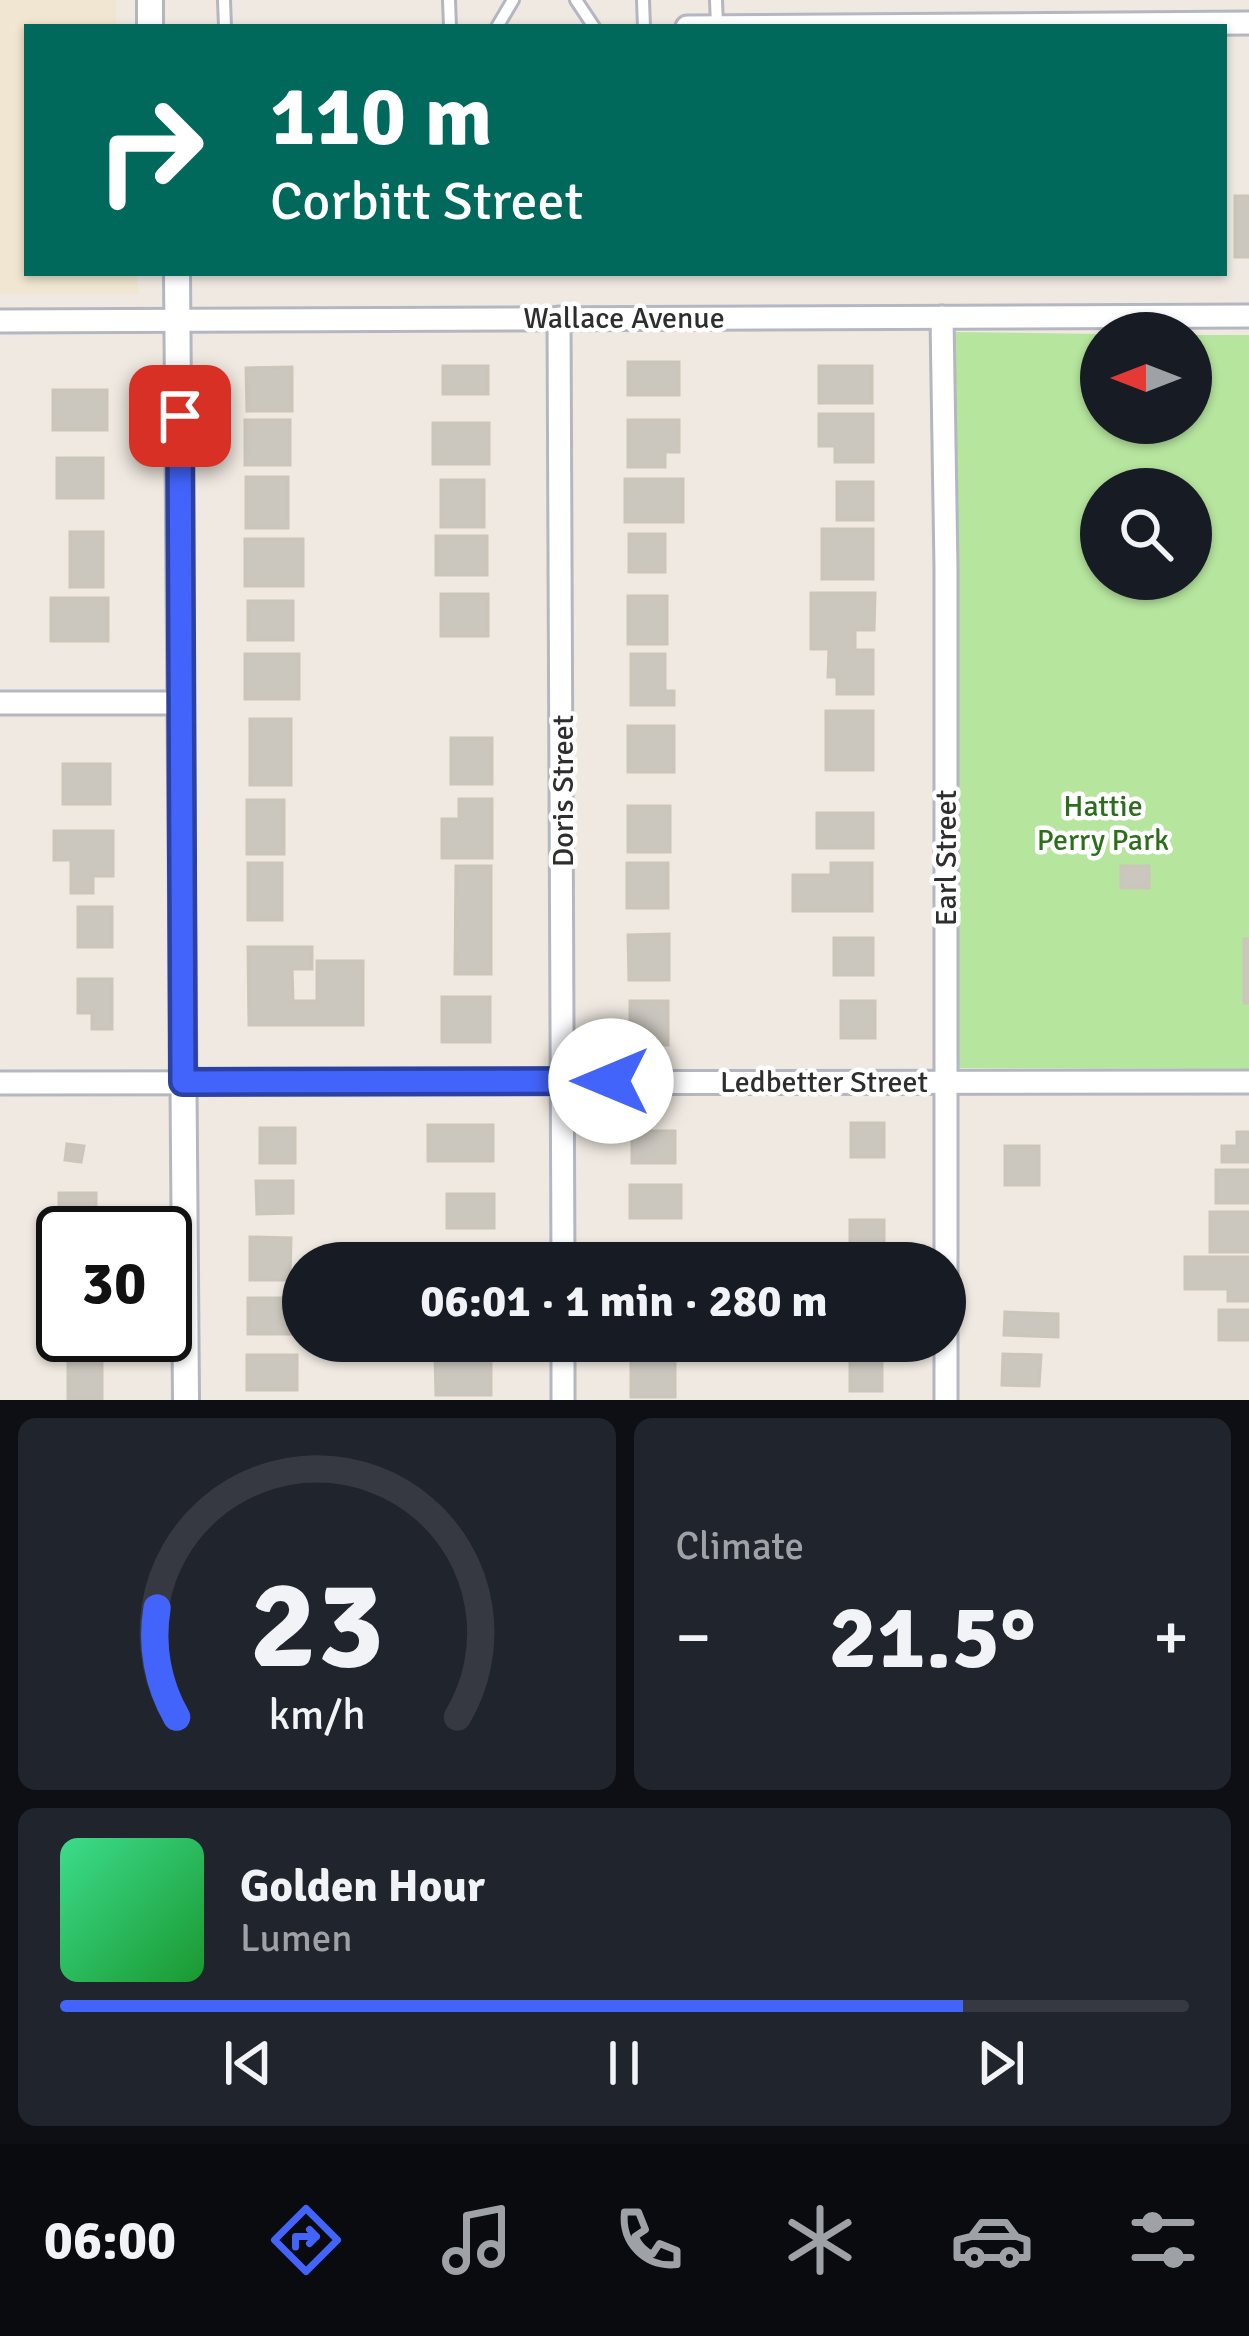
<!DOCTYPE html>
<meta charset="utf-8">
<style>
:root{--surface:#171b24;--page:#20242c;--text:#f1f3f6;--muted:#9ea1a6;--line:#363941;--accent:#4264fb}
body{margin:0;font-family:Signika,sans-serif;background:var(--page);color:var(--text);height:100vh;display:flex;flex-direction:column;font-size:45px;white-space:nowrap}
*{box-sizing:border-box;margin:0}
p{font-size:39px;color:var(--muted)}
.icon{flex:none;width:66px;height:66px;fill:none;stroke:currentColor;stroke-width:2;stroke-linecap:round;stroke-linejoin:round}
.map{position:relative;height:1400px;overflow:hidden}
.drawer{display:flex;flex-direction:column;gap:18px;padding:18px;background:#0d0f14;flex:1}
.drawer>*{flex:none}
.guide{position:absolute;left:24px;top:24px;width:1203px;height:252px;border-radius:0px;box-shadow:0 3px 9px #0004;background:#00695c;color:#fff;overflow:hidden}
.needle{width:78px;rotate:270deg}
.fabs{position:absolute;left:1080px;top:312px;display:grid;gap:24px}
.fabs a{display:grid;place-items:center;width:132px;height:132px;border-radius:50%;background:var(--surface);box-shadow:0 3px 9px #0004;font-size:60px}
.speed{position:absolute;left:36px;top:1206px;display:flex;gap:24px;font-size:60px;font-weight:700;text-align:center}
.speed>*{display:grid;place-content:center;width:156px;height:156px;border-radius:50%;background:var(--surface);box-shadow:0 3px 9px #0004;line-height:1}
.speed .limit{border:6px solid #111;border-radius:18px;background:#fff;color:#111}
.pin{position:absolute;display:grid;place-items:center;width:102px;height:102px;color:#fff;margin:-51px;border-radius:24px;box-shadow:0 6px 18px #0006}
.me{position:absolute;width:132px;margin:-66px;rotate:270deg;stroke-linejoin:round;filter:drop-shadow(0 0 9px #0008)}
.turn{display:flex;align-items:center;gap:42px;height:252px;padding:0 48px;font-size:54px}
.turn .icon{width:156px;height:156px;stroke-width:2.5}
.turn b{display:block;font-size:84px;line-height:102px}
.big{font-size:90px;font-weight:700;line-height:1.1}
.drawer .widget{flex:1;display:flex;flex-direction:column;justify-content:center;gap:18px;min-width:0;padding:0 42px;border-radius:18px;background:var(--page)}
.drawer .dial{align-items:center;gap:0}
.dial svg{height:312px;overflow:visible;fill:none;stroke:var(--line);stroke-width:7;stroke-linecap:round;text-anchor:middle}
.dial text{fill:var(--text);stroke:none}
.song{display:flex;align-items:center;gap:36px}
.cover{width:144px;height:144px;border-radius:18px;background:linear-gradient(135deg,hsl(150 70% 55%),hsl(130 70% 35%))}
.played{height:12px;border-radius:6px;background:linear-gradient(90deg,var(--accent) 80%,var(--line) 80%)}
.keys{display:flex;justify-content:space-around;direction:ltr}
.heat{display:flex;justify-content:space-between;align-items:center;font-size:66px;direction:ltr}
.drawer .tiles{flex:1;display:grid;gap:18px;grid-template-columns:1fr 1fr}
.widget:last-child{grid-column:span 2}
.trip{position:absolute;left:282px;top:1242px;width:684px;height:120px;border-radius:60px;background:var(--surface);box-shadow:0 3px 9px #0004;font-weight:700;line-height:120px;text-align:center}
.tab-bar{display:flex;height:192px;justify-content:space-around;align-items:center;background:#090b0e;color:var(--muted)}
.tab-bar .icon{width:84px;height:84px}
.tab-bar .selected{color:var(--accent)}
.tab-bar b{font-size:54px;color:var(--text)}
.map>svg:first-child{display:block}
</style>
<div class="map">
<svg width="1249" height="1400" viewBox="0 0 1249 1400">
<rect width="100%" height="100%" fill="#efe9e1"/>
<!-- education -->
<polygon fill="#f0e6d1" points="0,0 116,0 116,27 27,27 27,273 137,273 139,294 0,294"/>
<!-- green -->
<path fill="#b6e59e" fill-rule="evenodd" d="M954 332 1101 334V423H1191V335H1249V1069L959 1068ZM1101 489H1191V579H1101Z"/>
<!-- building -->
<g fill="#cbc7bf" stroke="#cbc5ba" stroke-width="3">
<rect x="1235" y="196" width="14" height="61"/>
<rect x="628" y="362" width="51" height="33"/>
<rect x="443" y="366" width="45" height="28"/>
<rect x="819" y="366" width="53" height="37"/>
<polygon points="292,367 292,411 247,411 246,368"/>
<rect x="53" y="390" width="54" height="40"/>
<polygon points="819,414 873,414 873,462 835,462 835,446 819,446"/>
<rect x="245" y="420" width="45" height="45"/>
<polygon points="628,420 679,420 679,452 665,452 665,467 628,467"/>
<rect x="433" y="423" width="56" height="41"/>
<rect x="57" y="458" width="46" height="40"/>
<rect x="246" y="477" width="42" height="51"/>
<rect x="625" y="479" width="58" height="43"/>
<rect x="441" y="480" width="43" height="47"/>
<rect x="837" y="482" width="36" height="38"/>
<rect x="822" y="529" width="51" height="50"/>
<rect x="70" y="532" width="33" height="55"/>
<rect x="629" y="534" width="36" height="38"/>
<rect x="436" y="536" width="51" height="39"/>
<rect x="245" y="539" width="58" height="47"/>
<polygon points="811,593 875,593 874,630 855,630 855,650 873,650 873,694 837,694 837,677 828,677 829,649 811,649"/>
<rect x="441" y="594" width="47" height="42"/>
<rect x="628" y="596" width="39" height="48"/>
<rect x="51" y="598" width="57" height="43"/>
<rect x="248" y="601" width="45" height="39"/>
<rect x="245" y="654" width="54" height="45"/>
<polygon points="631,654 665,654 665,691 674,691 674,705 631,705"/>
<rect x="826" y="711" width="47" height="59"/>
<rect x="250" y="719" width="41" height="66"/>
<rect x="628" y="726" width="46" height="46"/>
<rect x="451" y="738" width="41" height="46"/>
<rect x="63" y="764" width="47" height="40"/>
<polygon points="459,799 492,799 492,858 442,858 442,819 459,819"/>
<rect x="247" y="800" width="37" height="54"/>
<rect x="628" y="806" width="42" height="46"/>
<rect x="817" y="813" width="56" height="35"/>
<polygon points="54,831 113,831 113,876 93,876 93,893 71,893 71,860 54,860"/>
<rect x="248" y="863" width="34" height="57"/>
<rect x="627" y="863" width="41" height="45"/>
<polygon points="831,863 872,863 872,911 793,911 793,875 831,875"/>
<polygon points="456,866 491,866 491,974 455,974"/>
<rect x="1121" y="866" width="28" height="22"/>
<rect x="78" y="907" width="34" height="40"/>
<polygon points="669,934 669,980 629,980 628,935"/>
<rect x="834" y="938" width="39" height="37"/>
<rect x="1244" y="939" width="5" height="64"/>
<polygon points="248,947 312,947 312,969 292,969 293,1001 317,1001 317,961 363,961 363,1025 249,1025"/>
<polygon points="78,979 112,979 112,1029 92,1029 92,1013 78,1013"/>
<rect x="442" y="997" width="48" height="45"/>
<rect x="630" y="1001" width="38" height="44"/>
<rect x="841" y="1001" width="34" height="37"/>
<rect x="851" y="1123" width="33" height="34"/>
<rect x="428" y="1125" width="65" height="36"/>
<rect x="260" y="1128" width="35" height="35"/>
<rect x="632" y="1131" width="43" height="32"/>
<polygon points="1237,1132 1249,1132 1249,1162 1222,1162 1222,1146 1237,1146"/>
<polygon points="67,1144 84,1146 81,1162 65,1160"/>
<rect x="1005" y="1146" width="34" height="39"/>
<rect x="1216" y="1170" width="33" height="33"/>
<polygon points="256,1181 293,1181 293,1213 257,1214"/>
<rect x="630" y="1185" width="51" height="33"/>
<polygon points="59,1193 96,1193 96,1233 63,1233 63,1241 59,1241"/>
<rect x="447" y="1194" width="47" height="34"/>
<rect x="1210" y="1212" width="39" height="40"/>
<rect x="850" y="1220" width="34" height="27"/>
<polygon points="250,1237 291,1238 290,1280 250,1280"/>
<rect x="430" y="1244" width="60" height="19"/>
<rect x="628" y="1255" width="47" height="8"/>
<polygon points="1185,1257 1249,1257 1249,1301 1228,1301 1228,1289 1185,1289"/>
<rect x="248" y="1298" width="48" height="36"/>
<rect x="1219" y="1310" width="30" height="30"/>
<polygon points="1005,1312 1058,1314 1058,1337 1004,1335"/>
<rect x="631" y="1354" width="44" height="43"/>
<polygon points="1003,1354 1041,1355 1039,1386 1002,1385"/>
<rect x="247" y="1355" width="50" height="35"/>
<polygon points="435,1355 491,1355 491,1395 436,1395"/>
<rect x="850" y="1356" width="32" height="35"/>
<rect x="68" y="1360" width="34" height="40"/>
</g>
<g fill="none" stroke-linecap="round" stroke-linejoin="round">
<!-- service casing -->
<g stroke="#b4b7c1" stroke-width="16">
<g id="service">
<polyline points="224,0 225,27"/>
<polyline points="449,0 450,27"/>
<polyline points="576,0 594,27"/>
<polyline points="643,0 644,27"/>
<polyline points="716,0 717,26"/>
<polyline points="497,27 513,0"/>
</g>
</g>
<!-- minor casing -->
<g stroke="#b4b7c1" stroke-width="27">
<g id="minor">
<polyline points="687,27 1249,23"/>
<polyline points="942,317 946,569 946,1400"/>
<polyline points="559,318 563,1263"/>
<polyline points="0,321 1249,316"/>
<polyline points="0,703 182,703"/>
<polyline points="0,1083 1249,1082"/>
<polyline points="563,1400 563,1341"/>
</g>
</g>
<!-- tertiary casing -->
<g stroke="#b4b7c1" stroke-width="30">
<g id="tertiary">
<polyline points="150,0 150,27"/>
<polyline points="177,273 186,1400"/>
</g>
</g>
<!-- service -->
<use href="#service" stroke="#fff" stroke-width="10"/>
<!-- minor -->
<use href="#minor" stroke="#fff" stroke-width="21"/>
<!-- tertiary -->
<use href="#tertiary" stroke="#fff" stroke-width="24"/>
</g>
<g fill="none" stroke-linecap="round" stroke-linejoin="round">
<!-- route casing -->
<g stroke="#2b41a3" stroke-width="30">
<polyline id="route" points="180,416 183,1082 611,1081"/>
</g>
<!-- route -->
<use href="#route" stroke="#4264fb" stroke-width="21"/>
</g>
<g text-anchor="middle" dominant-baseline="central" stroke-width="9" stroke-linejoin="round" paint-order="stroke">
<!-- street labels -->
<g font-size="30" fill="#2e2e2e" stroke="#fff">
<text x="624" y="318">Wallace Avenue</text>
<text transform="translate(563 791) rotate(-90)">Doris Street</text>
<text transform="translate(946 858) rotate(-90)">Earl Street</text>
<text x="824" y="1082">Ledbetter Street</text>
</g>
<!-- park labels -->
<g font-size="30" fill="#2c6e1b" stroke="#fff">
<text x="1103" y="806">Hattie<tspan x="1103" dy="34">Perry Park</tspan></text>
</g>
</g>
</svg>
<div class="fabs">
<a><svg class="needle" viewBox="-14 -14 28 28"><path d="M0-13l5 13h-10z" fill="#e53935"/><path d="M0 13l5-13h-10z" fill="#9ea1a6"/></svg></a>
<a><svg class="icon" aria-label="search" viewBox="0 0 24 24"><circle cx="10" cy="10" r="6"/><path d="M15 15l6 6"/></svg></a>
</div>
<div class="speed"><div class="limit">30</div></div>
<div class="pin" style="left:180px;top:416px;background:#d93025"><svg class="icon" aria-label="arrive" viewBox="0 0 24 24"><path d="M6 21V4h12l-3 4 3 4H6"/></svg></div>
<svg class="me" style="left:611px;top:1081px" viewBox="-20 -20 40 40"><circle r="19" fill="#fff"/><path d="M0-13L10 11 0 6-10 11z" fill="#4264fb"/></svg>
<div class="trip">06:01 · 1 min · 280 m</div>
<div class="guide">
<div class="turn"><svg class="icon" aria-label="right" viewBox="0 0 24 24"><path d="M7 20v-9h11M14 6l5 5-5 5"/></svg><div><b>110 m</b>Corbitt Street</div></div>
</div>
</div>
<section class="drawer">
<div class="tiles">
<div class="widget dial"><svg viewBox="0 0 100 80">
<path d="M14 69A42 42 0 1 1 86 69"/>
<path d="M14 69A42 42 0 0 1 9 41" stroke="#4264fb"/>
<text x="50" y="56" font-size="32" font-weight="700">23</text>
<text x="50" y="72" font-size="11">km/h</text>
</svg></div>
<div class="widget"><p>Climate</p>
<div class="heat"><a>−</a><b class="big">21.5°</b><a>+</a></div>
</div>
<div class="widget">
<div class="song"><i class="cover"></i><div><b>Golden Hour</b><p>Lumen</p></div></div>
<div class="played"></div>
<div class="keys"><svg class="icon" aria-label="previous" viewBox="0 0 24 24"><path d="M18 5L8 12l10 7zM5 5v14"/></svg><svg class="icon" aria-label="pause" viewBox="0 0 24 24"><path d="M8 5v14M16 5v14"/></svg><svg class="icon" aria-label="next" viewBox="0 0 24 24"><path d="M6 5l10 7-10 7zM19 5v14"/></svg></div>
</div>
</div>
</section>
<nav class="tab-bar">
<b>06:00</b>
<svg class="icon selected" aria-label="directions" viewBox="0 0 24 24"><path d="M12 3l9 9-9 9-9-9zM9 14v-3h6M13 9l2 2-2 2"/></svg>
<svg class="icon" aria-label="music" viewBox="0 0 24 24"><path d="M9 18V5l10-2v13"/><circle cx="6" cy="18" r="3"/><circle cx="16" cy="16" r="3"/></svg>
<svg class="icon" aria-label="phone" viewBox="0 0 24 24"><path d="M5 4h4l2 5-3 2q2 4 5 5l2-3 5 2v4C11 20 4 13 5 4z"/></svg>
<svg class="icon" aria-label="climate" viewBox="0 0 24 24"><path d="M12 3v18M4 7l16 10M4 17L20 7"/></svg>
<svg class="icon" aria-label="car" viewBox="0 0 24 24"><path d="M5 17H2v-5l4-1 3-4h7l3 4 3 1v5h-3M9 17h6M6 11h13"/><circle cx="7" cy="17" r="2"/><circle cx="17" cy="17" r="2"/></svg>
<svg class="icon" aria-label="filters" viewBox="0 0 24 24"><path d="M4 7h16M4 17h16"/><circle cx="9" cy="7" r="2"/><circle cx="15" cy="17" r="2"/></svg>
</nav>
